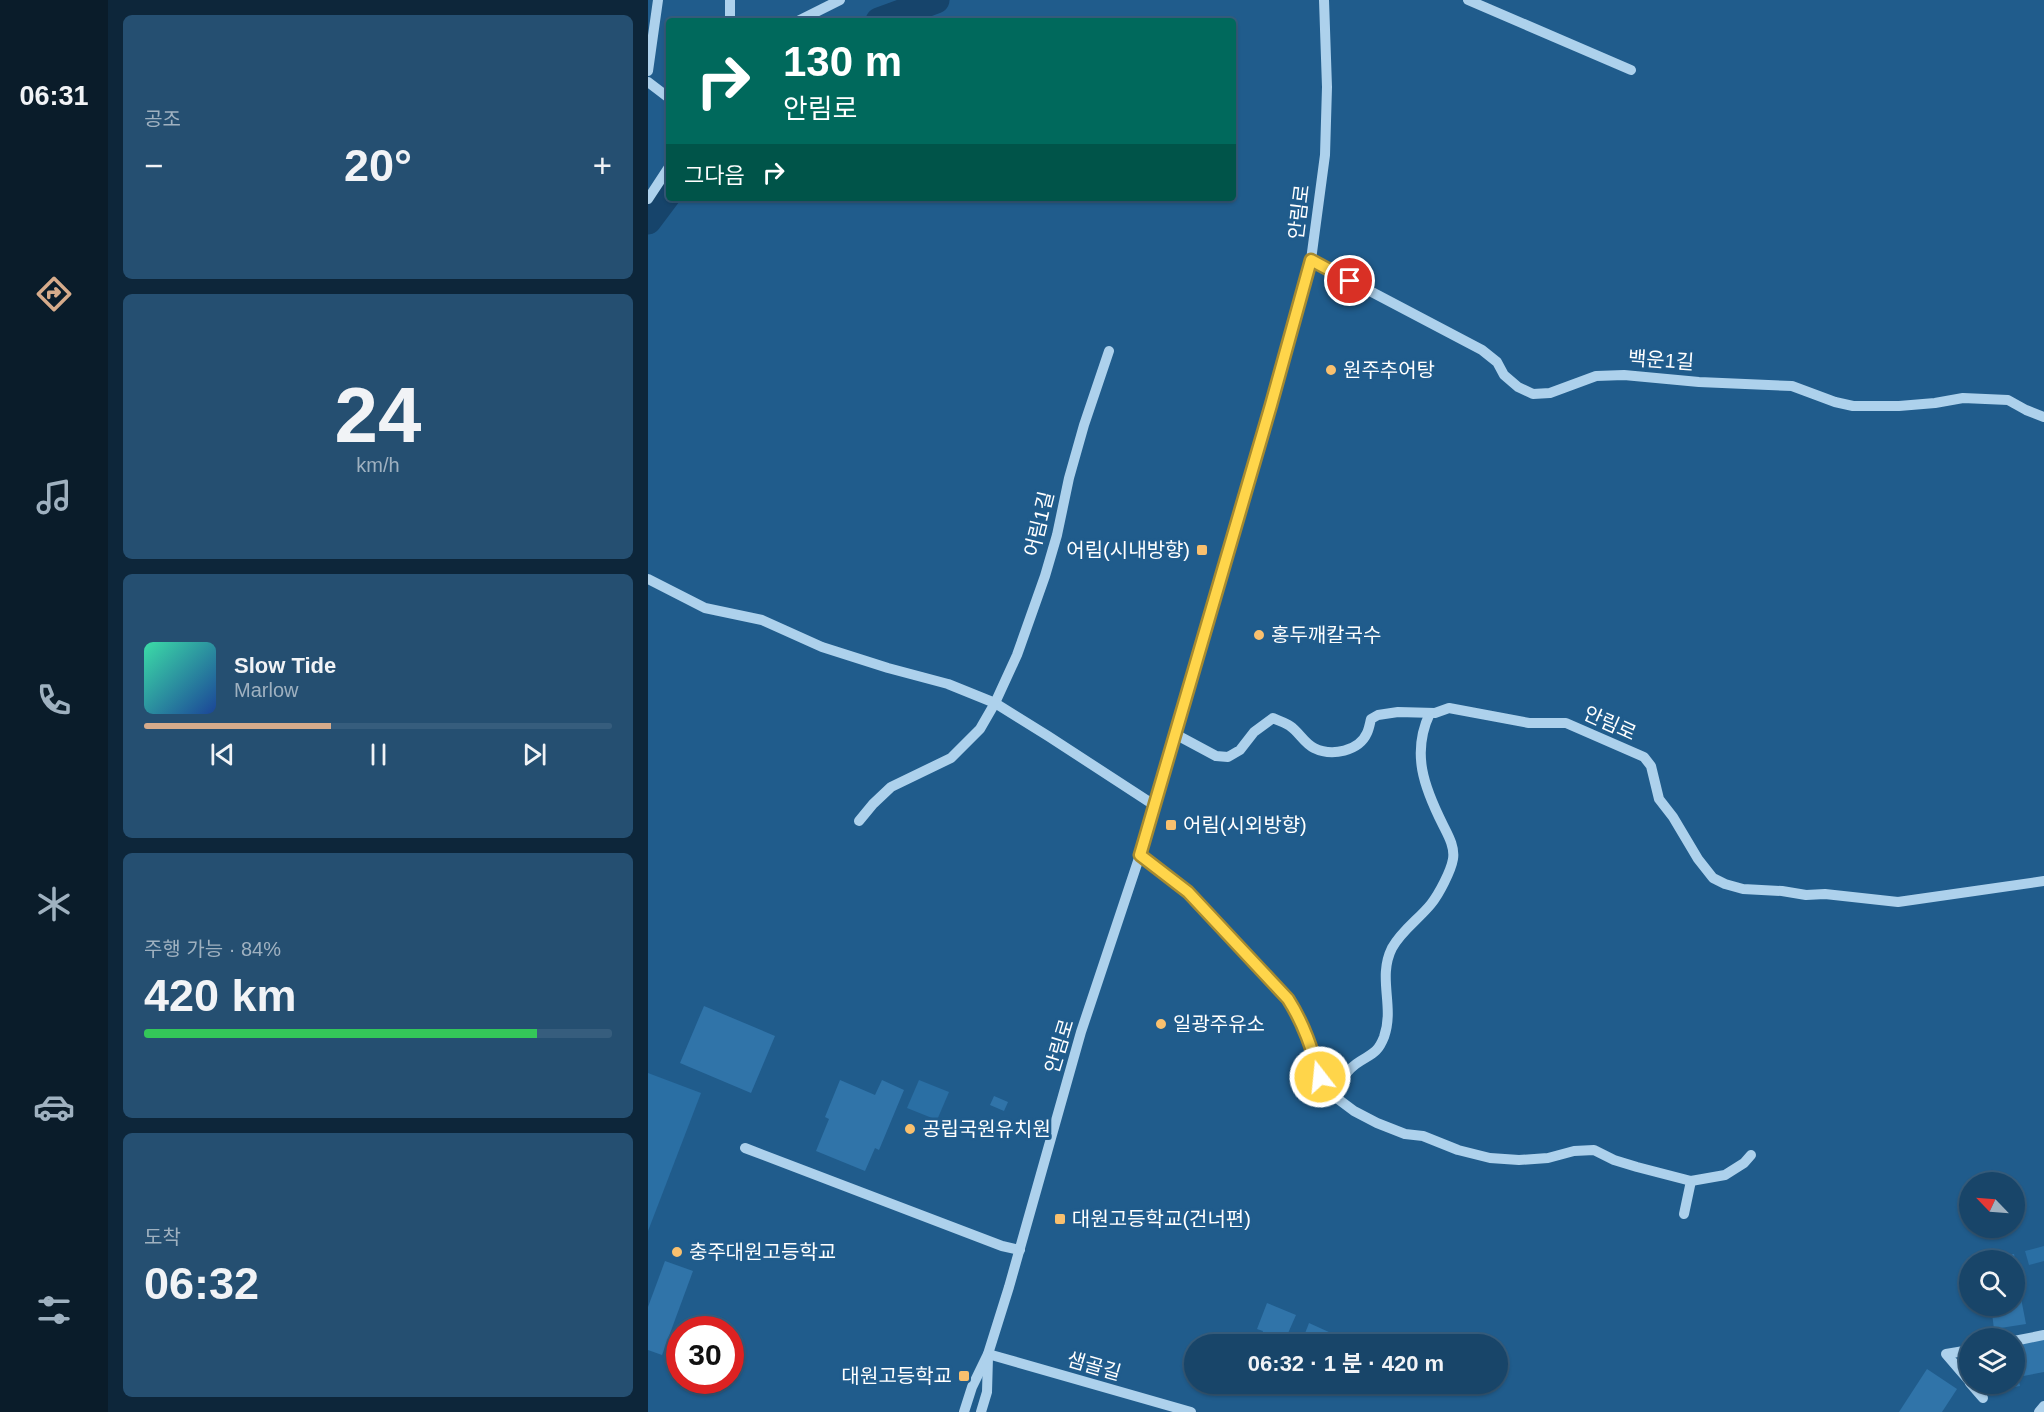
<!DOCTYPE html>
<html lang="ko">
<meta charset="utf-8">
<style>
:root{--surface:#184569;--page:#254f71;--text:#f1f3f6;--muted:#9fb1c0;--line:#365d7d;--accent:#d6ab8b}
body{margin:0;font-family:Arial,"Noto Sans KR",sans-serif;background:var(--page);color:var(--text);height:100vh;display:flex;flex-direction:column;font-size:22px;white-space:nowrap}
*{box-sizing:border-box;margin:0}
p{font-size:20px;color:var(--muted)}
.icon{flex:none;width:33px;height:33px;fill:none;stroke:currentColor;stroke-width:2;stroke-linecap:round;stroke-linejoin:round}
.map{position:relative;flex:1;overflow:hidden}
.details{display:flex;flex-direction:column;gap:15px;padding:15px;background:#0d263a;width:540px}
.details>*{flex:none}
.guide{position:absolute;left:18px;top:18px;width:570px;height:183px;border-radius:6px;box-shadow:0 2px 4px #0004,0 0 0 2px var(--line);background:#00695c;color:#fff;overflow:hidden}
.needle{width:39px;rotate:295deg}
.fabs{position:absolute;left:1311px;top:1172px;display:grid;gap:12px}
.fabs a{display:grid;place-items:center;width:66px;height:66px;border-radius:50%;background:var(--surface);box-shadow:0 2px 4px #0004,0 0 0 2px var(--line);font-size:30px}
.speed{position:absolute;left:18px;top:1316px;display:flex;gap:12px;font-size:30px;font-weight:700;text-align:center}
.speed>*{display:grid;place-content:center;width:78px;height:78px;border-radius:50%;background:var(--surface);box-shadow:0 2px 4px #0004,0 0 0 2px var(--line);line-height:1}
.speed .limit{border:9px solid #d22;background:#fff;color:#111}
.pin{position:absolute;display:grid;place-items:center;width:51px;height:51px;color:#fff;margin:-26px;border:3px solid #fff;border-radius:50%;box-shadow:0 2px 6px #0007}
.me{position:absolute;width:66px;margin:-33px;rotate:344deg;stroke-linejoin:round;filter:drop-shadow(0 0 4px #0008)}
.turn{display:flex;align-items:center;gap:21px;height:126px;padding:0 18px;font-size:27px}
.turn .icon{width:78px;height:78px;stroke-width:2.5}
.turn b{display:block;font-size:42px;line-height:51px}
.then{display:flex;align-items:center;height:57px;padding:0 18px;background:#0003;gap:12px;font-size:22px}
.big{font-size:45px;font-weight:700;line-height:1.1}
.details .card{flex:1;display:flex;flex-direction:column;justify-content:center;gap:9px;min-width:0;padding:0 21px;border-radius:9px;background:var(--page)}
.details .dial{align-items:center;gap:0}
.dial b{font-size:78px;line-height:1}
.song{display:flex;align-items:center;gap:18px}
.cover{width:72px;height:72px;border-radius:9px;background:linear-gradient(135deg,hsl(160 70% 55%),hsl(220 70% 35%))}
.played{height:6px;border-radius:3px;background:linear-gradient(90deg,var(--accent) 40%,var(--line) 40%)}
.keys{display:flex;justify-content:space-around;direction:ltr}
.heat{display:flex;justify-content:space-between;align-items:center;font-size:33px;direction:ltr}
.charge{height:9px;border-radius:4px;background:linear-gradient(90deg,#34c759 84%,var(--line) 0)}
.trip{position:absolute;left:536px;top:1334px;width:324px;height:60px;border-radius:30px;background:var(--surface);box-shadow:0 2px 4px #0004,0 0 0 2px var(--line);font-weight:700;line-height:60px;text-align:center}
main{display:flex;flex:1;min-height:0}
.dock{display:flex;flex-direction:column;width:108px;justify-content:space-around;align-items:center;background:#0a1c2a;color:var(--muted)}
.dock .icon{width:42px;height:42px}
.dock .current{color:var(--accent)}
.dock b{font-size:27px;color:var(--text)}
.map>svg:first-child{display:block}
</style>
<main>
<nav class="dock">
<b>06:31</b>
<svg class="icon current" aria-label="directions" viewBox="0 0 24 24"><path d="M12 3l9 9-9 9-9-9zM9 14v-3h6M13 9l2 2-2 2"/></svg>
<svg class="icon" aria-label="music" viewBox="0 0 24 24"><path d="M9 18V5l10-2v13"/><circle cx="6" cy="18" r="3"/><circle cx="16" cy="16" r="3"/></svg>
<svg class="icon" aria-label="phone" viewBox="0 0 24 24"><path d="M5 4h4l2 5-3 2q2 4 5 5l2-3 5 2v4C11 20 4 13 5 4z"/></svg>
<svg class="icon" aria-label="climate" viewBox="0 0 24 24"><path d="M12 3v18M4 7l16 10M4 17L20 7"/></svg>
<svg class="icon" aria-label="car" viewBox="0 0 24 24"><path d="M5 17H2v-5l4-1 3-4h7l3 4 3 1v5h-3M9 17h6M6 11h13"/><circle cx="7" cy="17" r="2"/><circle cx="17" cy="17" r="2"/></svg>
<svg class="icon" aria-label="filters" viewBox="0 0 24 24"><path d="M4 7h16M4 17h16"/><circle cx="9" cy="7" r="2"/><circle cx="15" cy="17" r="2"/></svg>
</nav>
<section class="details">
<div class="card"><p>공조</p>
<div class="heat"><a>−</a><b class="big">20°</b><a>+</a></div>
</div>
<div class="card dial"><b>24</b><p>km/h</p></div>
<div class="card">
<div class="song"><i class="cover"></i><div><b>Slow Tide</b><p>Marlow</p></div></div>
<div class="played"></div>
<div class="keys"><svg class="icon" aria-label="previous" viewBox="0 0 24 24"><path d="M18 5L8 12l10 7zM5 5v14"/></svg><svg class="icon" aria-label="pause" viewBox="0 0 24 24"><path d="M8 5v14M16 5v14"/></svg><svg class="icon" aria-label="next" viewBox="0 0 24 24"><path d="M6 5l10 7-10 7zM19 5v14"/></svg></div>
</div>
<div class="card"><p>주행 가능 · 84%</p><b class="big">420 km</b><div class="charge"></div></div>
<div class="card"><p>도착</p><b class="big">06:32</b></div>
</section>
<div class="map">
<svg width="1396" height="1412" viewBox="0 0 1396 1412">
<rect width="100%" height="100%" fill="#205c8c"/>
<!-- green -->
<g fill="#2a6fa4">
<polygon points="0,1073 53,1093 0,1231"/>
<polygon points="271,1080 301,1092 289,1120 259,1108"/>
<polygon points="1396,1246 1396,1261 1381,1265 1377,1251"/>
</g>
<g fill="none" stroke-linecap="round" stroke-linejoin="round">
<!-- river -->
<g stroke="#16446b" stroke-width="27">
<polyline points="231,21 288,0"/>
<polyline points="0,221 21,193"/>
</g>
</g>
<!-- building -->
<g fill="#3074a9">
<polygon points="56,1006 127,1036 103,1093 32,1063"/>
<polygon points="192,1080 227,1095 234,1080 256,1090 231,1150 227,1148 217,1171 168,1151 181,1119 177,1117"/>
<polygon points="346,1096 360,1102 356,1111 342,1105"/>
<polygon points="1366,1254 1367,1260 1336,1260 1336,1259"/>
<polygon points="17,1261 45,1271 14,1355 0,1350 0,1307"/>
<polygon points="1366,1262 1378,1324 1346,1329 1343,1305 1366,1305"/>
<polygon points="619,1303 648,1315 637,1340 631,1338 628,1344 610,1344 615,1331 609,1329"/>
<polygon points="661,1323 683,1333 678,1344 653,1344"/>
<polygon points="1396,1339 1396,1372 1370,1377 1372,1386 1337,1392 1335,1383 1366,1383 1366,1354 1374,1353 1372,1344"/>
<polygon points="1279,1369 1309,1389 1294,1412 1251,1412"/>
<polygon points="649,1383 680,1383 675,1394"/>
</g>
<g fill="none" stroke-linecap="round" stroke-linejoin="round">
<!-- minor -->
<g stroke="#add1ec" stroke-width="10">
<polyline points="820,0 983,70"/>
<polyline points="82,21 82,0"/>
<polyline points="150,21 192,0"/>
<polyline points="0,71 10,0"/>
<polyline points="0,82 21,98"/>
<polyline points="0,199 21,167"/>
<polyline points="663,260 834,350 849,362 856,375 870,387 885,394 902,393 948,376 976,375 1051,382 1144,386 1187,402 1205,406 1251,406 1287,403 1315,398 1360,400 1378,410 1396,417"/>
<polyline points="0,579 57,608 114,620 174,647 240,668 300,684 347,703 400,736 506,805"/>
<path d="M527 734 568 756 580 757 592 750 606 732 625 718C631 721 638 723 642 726 651 732 656 743 666 748 684 757 711 751 719 733 721 729 722 723 723 719L730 715 750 712 787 713 801 708 881 723H918L996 757 1003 766 1011 799 1025 817 1050 859 1065 878 1077 884 1095 889 1134 891 1158 895 1177 894 1250 902 1396 881"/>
<polyline points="211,821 225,804 243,787 303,758 332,729 347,703 369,655 397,576 409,535 421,478 436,425 461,351"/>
<polyline points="492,855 540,892 640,999 652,1018 662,1041 673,1077 690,1099 706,1111 729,1123 757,1134 775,1136 810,1150 842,1158 871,1160 900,1158 926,1151 946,1150 966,1160 989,1167 1043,1181 1077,1175 1096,1163 1103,1155"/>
<path d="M685 1092C691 1083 698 1071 708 1064 722 1054 729 1055 736 1037 747 1006 729 978 744 948 754 930 771 919 783 904 791 894 803 871 805 859 807 847 800 835 795 825 776 787 763 753 782 713"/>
<polyline points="97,1148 354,1246 372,1250"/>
<polyline points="1036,1214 1043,1181"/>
<polyline points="1366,1341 1396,1335"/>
<polyline points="1322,1350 1298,1354 1322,1382"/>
<polyline points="340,1354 543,1412"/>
<polyline points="1322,1383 1335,1398"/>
<polyline points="316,1412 324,1387 340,1354 361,1287 433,1032 492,855 623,405 663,260 677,155 679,87 676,0"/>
<polyline points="333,1412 339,1392 340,1357"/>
<polyline points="1391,1412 1396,1406"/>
</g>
</g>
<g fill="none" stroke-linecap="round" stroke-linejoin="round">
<!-- route casing -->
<g stroke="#a68a30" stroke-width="15">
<path id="route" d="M672 1077C664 1049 656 1024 640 999L540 892 492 855 623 405 663 260 702 281"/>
</g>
<!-- route -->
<use href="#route" stroke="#ffd54a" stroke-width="10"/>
</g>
<!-- markers -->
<g fill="#f9c06e" stroke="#205c8c" stroke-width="2">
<circle cx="683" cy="370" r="6"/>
<rect x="548" y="544" width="12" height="12" rx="3"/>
<circle cx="611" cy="635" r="6"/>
<rect x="517" y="819" width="12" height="12" rx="3"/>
<circle cx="513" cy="1024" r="6"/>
<circle cx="262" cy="1129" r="6"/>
<rect x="406" y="1213" width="12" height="12" rx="3"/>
<circle cx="29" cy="1252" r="6"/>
<rect x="310" y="1370" width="12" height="12" rx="3"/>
</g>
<g text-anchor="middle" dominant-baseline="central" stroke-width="6" stroke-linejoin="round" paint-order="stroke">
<!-- street labels -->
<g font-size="20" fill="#fff" stroke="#205c8c">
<text transform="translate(651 212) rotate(-83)">안림로</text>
<text transform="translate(1013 360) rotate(4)">백운1길</text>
<text transform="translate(391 524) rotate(-76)">어림1길</text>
<text transform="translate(962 723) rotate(24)">안림로</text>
<text transform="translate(411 1046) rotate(-73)">안림로</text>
<text transform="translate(446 1366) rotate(16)">샘골길</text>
</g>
<!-- poi labels -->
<g font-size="20" fill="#fff" stroke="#205c8c" text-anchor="start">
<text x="695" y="370">원주추어탕</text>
<text x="542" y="550" text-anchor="end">어림(시내방향)</text>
<text x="623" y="635">홍두깨칼국수</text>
<text x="535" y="825">어림(시외방향)</text>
<text x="525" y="1024">일광주유소</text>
<text x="274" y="1129">공립국원유치원</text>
<text x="424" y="1219">대원고등학교(건너편)</text>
<text x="41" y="1252">충주대원고등학교</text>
<text x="304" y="1376" text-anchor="end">대원고등학교</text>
</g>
</g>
</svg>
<div class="fabs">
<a><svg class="needle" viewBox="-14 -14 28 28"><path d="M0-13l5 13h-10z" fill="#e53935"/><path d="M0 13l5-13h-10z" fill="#9fb1c0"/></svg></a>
<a><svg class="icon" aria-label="search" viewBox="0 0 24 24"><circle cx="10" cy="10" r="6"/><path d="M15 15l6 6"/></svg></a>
<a><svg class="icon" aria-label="layers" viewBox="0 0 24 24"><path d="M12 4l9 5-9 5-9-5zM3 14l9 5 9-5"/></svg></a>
</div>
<div class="speed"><div class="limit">30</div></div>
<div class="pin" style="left:702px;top:281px;background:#d93025"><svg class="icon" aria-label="arrive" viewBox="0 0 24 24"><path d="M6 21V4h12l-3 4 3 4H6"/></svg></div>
<svg class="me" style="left:672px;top:1077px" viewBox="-20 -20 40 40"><circle r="17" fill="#ffd54a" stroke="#fff" stroke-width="3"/><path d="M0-11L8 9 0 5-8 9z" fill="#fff"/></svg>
<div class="trip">06:32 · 1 분 · 420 m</div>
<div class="guide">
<div class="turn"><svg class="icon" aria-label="right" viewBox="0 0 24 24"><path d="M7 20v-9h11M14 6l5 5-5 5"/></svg><div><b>130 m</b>안림로</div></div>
<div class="then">그다음<svg class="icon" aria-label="right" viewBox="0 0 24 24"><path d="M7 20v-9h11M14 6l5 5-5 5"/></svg></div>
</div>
</div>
</main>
